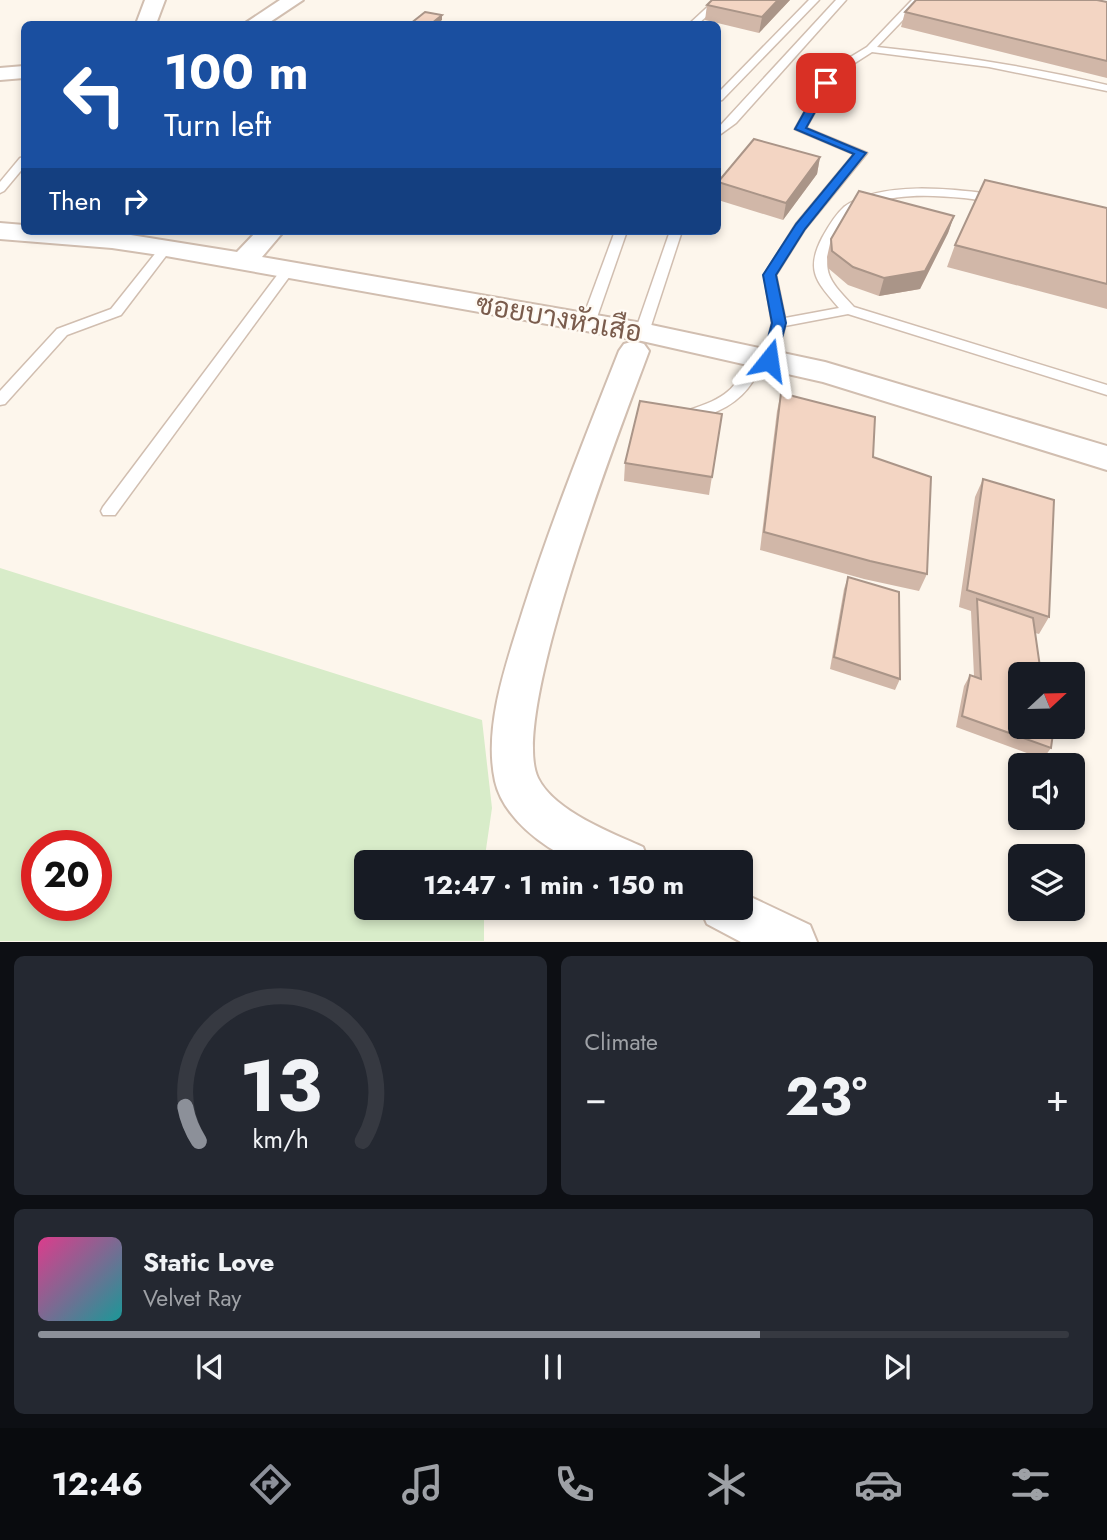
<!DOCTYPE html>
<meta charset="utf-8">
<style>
:root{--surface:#171b24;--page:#242831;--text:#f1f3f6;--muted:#9ea1a6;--line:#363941;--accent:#8c9099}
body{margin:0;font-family:Jost,Sarabun,sans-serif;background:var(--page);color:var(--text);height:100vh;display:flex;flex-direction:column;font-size:26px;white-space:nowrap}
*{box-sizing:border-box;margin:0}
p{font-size:23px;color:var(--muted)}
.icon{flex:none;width:38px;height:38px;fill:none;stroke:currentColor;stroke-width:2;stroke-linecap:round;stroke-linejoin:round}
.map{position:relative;height:942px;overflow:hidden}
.details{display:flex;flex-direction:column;gap:14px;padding:14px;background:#0d0f14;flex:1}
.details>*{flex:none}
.top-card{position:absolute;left:21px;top:21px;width:700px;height:214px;border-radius:10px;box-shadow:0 4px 10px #0003;background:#1a4fa0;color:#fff;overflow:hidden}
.needle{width:46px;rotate:68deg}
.controls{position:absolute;left:1008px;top:662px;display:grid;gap:14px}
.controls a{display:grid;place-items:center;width:77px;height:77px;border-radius:10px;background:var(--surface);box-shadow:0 4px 10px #0003;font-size:35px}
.speed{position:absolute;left:21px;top:830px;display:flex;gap:14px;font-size:35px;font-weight:700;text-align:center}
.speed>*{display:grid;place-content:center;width:91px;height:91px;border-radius:50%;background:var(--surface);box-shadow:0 4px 10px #0003;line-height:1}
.speed .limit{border:10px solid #d22;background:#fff;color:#111}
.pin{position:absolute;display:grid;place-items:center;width:60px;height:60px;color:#fff;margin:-30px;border-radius:14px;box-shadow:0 4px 10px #0006}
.me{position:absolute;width:77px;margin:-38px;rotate:15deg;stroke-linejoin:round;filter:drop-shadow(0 0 5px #0008)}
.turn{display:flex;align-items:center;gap:24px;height:147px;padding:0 28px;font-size:32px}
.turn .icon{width:91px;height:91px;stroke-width:2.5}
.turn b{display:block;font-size:49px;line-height:60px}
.then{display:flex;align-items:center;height:66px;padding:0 28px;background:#0003;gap:14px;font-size:26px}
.big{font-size:52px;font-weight:700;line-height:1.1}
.details .tile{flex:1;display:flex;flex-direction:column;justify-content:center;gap:10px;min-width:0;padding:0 24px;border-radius:10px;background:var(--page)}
.details .dial{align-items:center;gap:0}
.dial svg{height:182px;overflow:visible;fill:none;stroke:var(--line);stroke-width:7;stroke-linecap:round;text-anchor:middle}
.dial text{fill:var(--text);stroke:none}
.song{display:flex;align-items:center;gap:21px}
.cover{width:84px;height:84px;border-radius:10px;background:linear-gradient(135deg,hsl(330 70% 55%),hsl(180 70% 35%))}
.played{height:7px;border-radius:4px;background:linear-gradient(90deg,var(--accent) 70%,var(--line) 70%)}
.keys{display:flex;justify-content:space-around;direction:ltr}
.heat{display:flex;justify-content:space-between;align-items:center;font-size:38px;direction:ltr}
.details .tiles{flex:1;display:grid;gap:14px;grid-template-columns:1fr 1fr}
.tile:last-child{grid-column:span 2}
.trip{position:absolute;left:354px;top:850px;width:399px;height:70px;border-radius:10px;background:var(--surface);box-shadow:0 4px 10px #0003;font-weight:700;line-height:70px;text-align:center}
.tabs{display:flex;height:112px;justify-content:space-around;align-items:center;background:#090b0e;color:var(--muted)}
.tabs .icon{width:49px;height:49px}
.tabs .current{color:var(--accent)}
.tabs b{font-size:32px;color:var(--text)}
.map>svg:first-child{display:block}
</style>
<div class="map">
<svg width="1107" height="942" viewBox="0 0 1107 942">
<rect width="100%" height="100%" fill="#fdf6ec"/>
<!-- green -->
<path fill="#d8ecc9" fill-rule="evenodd" d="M0 568 482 720 492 808 484 863H366V908H484V941H0ZM37 845H96V905H37Z"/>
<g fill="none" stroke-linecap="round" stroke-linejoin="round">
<!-- lane casing -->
<g stroke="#d1beb0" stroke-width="3">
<g id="lane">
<polygon points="715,0 725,0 698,24 689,24"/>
<polygon points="809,0 819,0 722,100 718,101 718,93"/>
<polygon points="836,0 846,0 736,123 718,136 718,128"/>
<path d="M912 0H922L877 47C955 55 1031 67 1107 85V91L989 67 872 52 847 68 830 85 806 128 867 153 805 229 776 275 785 318 839 308C817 282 805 271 822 238 828 227 835 215 844 207 881 180 954 189 997 195L1001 196V202C990 203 976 199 964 198 918 194 858 190 835 238 818 272 831 282 854 307L1107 385V395L848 314 785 326 776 360 769 365 763 362C751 390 736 405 708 415 700 418 694 421 686 419L684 415 686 411C729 397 732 392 754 354H764L772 323 764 275 796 224 854 154 795 129 822 81 839 64 867 47Z"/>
<polygon points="24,157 24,167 4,191 0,193 0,182 20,158"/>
<polygon points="615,231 627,231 595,323 588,327 583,326 581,323"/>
<polygon points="670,231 682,231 649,332 642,336 637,335 635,332"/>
<polygon points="166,244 172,248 121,315 67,335 5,404 0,405 0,391 57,329 111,309 162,245"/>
<polygon points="289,265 295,269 115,515 103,515 101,511 103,507 284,266"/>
</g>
</g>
<!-- street casing -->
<g stroke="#d1beb0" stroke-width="4">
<g id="street">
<polygon points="145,0 165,0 156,24 136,24"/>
<polygon points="280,0 303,0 267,24 244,24"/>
<polygon points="24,66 24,78 0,80 0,68"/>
<polygon points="0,223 24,225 24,231 112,232 237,252 257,231 284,231 262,257 642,323 825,362 1107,446 1107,470 823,382 642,341 166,256 112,248 0,239"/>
<path d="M634 341 644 344 649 351C622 424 508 716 538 778 554 811 612 833 643 847L649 863C631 863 591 868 575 861 543 848 503 817 495 781 483 726 507 662 523 610 551 522 585 437 619 351L624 344Z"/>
<polygon points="740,892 810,925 817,942 741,942 707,924 700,908 740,908"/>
</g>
</g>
<!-- lane -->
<use href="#lane" fill="#fff" fill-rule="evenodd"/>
<!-- street -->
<use href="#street" fill="#fff" fill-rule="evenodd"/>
</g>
<!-- wall -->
<g fill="#d1b7a8">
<polygon points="712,0 790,0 759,33 705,20 707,5"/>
<polygon points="1107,2 1107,78 901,27 905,12"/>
<polygon points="820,157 817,174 783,220 718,200 718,181"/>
<polygon points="1107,208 1107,309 947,267 955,245"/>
<polygon points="954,216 948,233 920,289 879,296 848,285 828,268 827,257 831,239"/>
<polygon points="781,393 873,457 927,574 919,591 864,579 760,550 777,411"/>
<polygon points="722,414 709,495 624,481 625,463"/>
<polygon points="983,479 1049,617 1039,634 1035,633 1051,748 1043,759 956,727 964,686 970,675 974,676 971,611 959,607 975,497"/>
<polygon points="848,577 900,679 895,690 830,669 844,589"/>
</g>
<!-- shaded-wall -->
<g fill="#aa9588">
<polygon points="778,0 790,0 759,33 762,17"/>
<polygon points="442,15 442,20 437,24 431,24"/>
<polygon points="820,157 817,174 783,220 786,203"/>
<polygon points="954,216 948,233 920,289 879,296 884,278"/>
</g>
<!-- building -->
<g fill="#f3d5c3" stroke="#aa9588" stroke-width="2">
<polygon points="712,0 778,0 762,17 707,5"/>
<polygon points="916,0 1097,0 1107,2 1107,61 905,12"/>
<polygon points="425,12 442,15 431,24 410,24"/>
<polygon points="754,139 820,157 786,203 718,182"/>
<polygon points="985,180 1107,208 1107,284 955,245"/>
<polygon points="859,191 954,216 925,271 884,278 853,267 832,251 831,239"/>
<polygon points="781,393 875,417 873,457 931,477 927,574 870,561 764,532"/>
<polygon points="640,401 722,414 712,477 625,463"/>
<polygon points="983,479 1054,500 1049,617 967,590"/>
<polygon points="848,577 899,592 900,679 834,657"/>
<polygon points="977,599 1033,618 1041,674 1020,674 1020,726 1054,726 1051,748 962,716 970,675 981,679"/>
</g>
<!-- route -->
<polygon fill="#1a73e8" stroke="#114b97" stroke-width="2" points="822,80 831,83 806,128 866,153 805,229 776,275 786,323 776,360 769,365 762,360 772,323 763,275 796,224 854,154 795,129"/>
<g text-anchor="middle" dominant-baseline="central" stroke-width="5" stroke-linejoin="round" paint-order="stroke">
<!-- street labels -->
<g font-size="28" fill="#7a5c4d" stroke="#fffaf3">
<text transform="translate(559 318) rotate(10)">ซอยบางหัวเสือ</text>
</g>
</g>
</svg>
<div class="controls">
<a><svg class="needle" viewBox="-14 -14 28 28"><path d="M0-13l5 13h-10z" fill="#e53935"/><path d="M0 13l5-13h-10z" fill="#9ea1a6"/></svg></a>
<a><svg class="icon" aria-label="sound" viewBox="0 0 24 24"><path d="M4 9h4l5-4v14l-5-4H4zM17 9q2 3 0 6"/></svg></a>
<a><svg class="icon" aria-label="layers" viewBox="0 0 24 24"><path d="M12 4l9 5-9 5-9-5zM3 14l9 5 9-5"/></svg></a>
</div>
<div class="speed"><div class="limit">20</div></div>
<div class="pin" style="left:826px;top:83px;background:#d93025"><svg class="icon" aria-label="arrive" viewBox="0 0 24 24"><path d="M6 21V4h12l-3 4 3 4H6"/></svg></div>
<svg class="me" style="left:769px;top:360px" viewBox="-20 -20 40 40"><path d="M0-17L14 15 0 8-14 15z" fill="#1a73e8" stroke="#fff" stroke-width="4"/></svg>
<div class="trip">12:47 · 1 min · 150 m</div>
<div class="top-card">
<div class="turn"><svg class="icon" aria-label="left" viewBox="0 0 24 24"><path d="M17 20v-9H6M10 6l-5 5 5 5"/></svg><div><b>100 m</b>Turn left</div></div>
<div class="then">Then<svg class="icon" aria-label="right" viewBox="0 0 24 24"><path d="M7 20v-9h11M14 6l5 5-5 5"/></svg></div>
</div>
</div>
<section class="details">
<div class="tiles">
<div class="tile dial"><svg viewBox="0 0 100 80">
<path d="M14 69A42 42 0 1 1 86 69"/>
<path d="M14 69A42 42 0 0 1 8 54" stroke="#8c9099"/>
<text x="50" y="56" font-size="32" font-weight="700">13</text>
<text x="50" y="72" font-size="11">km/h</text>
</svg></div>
<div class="tile"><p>Climate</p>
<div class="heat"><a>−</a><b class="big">23°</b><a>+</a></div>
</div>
<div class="tile">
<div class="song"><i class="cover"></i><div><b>Static Love</b><p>Velvet Ray</p></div></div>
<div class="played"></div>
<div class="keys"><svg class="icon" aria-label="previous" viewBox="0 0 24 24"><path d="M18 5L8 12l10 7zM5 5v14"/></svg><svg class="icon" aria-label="pause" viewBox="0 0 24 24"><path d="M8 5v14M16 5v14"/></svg><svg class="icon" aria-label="next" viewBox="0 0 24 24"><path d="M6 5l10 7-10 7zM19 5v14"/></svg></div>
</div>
</div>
</section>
<nav class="tabs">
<b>12:46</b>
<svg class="icon current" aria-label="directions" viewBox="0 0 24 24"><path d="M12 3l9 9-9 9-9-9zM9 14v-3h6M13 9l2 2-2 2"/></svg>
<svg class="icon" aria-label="music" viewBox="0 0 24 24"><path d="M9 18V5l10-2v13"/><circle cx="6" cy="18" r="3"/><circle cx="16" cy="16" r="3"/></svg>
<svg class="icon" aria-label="phone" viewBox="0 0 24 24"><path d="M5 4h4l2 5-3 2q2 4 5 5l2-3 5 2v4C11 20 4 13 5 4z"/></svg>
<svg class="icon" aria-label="climate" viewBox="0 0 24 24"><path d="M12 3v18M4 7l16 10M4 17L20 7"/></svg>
<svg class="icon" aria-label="car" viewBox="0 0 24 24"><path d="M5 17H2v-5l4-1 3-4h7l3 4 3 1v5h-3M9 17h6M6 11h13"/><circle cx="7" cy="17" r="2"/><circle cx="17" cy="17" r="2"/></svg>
<svg class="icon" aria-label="filters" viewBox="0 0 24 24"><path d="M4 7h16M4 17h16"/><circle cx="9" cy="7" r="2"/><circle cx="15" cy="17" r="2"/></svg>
</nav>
